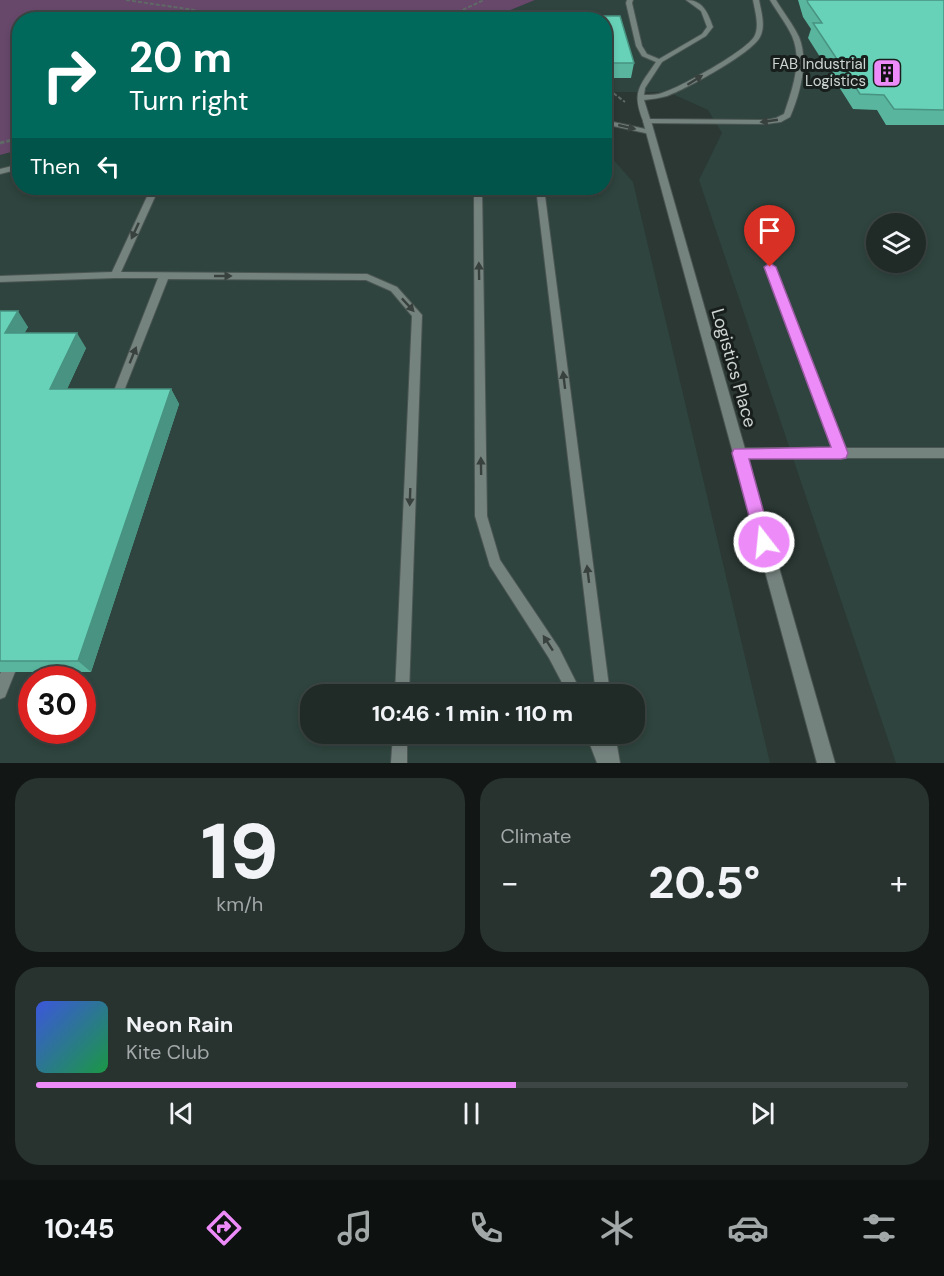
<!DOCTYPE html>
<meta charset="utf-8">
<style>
:root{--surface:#202a27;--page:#28322f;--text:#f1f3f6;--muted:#a2a7a7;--line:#3d4644;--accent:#ed8cf9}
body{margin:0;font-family:"DM Sans",sans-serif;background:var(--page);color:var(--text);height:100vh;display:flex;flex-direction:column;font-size:22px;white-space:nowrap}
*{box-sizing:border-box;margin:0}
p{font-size:20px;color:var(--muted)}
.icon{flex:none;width:33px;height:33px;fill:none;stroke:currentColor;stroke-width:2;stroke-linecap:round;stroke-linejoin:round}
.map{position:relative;height:763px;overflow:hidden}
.details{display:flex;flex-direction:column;gap:15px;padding:15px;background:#121715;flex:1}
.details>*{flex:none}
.top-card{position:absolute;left:12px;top:12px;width:600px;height:183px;border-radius:24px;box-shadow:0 3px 9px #0003,0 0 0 2px var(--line);background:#00695c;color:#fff;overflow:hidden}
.fabs{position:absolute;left:866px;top:213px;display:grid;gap:12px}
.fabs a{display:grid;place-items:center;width:60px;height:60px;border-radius:50%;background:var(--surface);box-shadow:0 3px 9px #0003,0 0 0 2px var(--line);font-size:30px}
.speed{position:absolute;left:18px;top:666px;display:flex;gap:12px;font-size:30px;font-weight:700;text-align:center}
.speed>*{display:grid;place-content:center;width:78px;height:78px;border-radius:50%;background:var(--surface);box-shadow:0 3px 9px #0003,0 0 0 2px var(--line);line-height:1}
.speed .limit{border:9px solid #d22;background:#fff;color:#111}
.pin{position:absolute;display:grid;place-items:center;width:51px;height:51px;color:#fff;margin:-62px -26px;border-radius:50% 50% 50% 0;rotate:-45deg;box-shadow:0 0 6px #0007}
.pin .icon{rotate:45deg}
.me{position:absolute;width:66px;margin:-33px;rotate:344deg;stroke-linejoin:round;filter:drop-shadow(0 0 4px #0008)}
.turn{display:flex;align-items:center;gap:21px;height:126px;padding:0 18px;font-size:27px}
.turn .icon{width:78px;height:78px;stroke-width:2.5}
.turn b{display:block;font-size:42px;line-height:51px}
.then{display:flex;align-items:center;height:57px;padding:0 18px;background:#0003;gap:12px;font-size:22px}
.big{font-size:45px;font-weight:800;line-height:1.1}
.details .card{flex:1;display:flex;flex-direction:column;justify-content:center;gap:9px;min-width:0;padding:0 21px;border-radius:24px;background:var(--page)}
.details .dial{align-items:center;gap:0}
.dial b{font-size:78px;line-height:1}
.song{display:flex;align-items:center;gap:18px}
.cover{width:72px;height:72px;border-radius:9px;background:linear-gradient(135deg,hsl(230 70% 55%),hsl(140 70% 35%))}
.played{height:6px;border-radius:3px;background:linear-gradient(90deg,var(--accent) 55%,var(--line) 55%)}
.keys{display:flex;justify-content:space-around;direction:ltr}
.heat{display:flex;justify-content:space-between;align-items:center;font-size:33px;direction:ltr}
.details .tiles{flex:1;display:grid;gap:15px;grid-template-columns:1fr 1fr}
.card:last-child{grid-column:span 2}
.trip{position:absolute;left:300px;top:684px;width:345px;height:60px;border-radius:24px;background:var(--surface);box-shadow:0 3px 9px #0003,0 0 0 2px var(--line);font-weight:800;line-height:60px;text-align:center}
.menu{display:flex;height:96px;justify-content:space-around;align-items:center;background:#0d1110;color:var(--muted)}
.menu .icon{width:42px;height:42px}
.menu .selected{color:var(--accent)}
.menu b{font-size:27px;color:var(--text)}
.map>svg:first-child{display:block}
</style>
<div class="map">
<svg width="944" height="763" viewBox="0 0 944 763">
<rect width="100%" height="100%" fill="#2b3834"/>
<!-- built -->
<g fill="#2f443e" fill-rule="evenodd">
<path d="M535 0H944V763H896L699 180 722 133 708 110 668 92H614L605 85 604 20H486ZM876 224H915V262H876Z"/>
<path d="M19 150 20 188H604L605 150 633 182 770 763H0V155ZM32 680H82V730H32ZM310 694H634V734H310Z"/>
</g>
<!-- green -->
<polygon fill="#67486b" points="0,0 535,0 486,20 20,20 19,150 0,155"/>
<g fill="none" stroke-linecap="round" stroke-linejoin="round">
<!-- lane casing -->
<g stroke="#4b5653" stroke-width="2">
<g id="lane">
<path d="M627 0H633L632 3 642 46 647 54 659 59 702 34 707 27 701 11 686 0C703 0 708 13 713 27L706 36 662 62 645 88 644 95C650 95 657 95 662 93 681 87 744 52 754 37 760 27 755 11 753 0H759C761 11 766 26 760 37 751 54 686 89 667 96 660 98 652 99 644 100L650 119 766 120 776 118 784 114C792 90 803 61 792 36 786 23 777 12 770 0H776C783 12 793 24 799 37 809 61 800 94 790 117L781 122 766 124 644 123C631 92 639 87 656 62L642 56 636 46 626 3Z"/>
<polygon points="604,120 650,130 654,132 650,134 604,124"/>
<polygon points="20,164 20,169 0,174 0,169"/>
<polygon points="151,188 159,188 121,272 367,274 397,287 422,315 409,694 395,694 412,316 391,291 366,280 168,279 120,401 119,404 111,404 110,401 158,278 115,278 0,282 0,276 112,272"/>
<polygon points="474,188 482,188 487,516 500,560 559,648 582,694 568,694 549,658 490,566 475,516"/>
<polygon points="536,188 544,188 610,694 596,694"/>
<polygon points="770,264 775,267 845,448 944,448 944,458 739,458 735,456 733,453 735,450 739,448 834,448 765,267"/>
<polygon points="12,655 17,657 19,662 5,697 0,699 0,674 7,657"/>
<polygon points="393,734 407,734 407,763 391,763"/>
<polygon points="586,734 615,734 620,763 597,763"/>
</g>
</g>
<!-- street casing -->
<g stroke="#4b5653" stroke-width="2">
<polygon id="street" points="647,118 651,121 835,763 817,763 643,121"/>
</g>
<!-- path-far1 -->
<g stroke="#5f6a66" stroke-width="2" stroke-dasharray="4 2" stroke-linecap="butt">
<polyline points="126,0 194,10 226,20"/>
<polyline points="441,20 484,0"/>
<polyline points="604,86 625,102"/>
</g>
<!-- path -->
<polyline stroke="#5f6a66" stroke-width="3" stroke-dasharray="4.5 2" stroke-linecap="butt" points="0,143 20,138"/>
<!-- lane -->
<use href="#lane" fill="#75837f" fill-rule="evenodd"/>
<!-- street -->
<use href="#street" fill="#75837f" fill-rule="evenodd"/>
</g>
<!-- wall -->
<g fill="#59b59e">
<polygon points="798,0 944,0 944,125 886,125 877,110 853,109 808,38 811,29 803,17"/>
<polygon points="604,20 634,63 631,78 609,78 608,75 604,75"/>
<polygon points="0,311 28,327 24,333 86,348 67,389 171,389 179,404 91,672 0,672"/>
</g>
<!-- shaded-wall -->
<g fill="#489381">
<polygon points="18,311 28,327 16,349 5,333"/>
<polygon points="77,333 86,348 60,404 50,389"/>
<polygon points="171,389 179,404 91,672 78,661"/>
</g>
<!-- building -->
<g fill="#67d2b8" stroke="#489381" stroke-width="1.5">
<polygon points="807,0 944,0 944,110 894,109 884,95 860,94 813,23 822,23 808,3"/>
<polygon points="461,16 620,16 634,63 611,63 610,61 604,61 604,20 454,20"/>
<polygon points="0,311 18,311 5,333 77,333 50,389 171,389 78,661 0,661"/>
</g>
<!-- one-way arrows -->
<defs><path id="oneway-solid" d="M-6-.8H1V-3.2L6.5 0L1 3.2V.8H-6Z" transform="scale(1.5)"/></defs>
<g fill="#39413f">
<use href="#oneway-solid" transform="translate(695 80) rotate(-32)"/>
<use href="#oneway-solid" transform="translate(769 121) rotate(172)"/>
<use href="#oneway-solid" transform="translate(627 127) rotate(13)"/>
<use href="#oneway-solid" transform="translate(135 231) rotate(115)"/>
<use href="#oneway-solid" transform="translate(479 271) rotate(-91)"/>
<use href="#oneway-solid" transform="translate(223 276)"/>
<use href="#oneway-solid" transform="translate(408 305) rotate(47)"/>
<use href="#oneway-solid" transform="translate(133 355) rotate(-68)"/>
<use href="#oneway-solid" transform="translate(564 380) rotate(-97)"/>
<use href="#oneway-solid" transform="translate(481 466) rotate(-91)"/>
<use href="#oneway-solid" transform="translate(410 497) rotate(92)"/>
<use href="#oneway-solid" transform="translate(588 574) rotate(-97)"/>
<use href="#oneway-solid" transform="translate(548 643) rotate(-123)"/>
</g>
<!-- route -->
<polygon fill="#ed8cf9" stroke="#9a5ba2" stroke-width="1.5" points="770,263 776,267 848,453 846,458 841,459 749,459 772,542 770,547 764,549 758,547 756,542 732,453 734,449 831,447 764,267"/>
<!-- icons -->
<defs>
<g id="building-square" transform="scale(1.5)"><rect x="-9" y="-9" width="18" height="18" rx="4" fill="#ed8cf9" stroke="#181e1c"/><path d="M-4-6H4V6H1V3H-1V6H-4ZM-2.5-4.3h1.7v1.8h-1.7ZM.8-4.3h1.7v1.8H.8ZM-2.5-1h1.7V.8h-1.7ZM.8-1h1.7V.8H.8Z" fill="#111"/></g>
</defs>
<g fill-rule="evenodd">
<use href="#building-square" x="887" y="73"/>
</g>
<g text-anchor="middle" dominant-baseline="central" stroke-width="6" stroke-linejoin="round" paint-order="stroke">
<!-- far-poi labels -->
<g font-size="15" fill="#cdd5d2" stroke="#181e1c" text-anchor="end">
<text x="866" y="64">FAB Industrial<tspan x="866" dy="17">Logistics</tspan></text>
</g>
<!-- street labels -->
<g font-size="18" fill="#cdd5d2" stroke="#181e1c">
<text transform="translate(734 368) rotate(74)">Logistics Place</text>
</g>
</g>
</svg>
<div class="fabs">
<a><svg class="icon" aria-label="layers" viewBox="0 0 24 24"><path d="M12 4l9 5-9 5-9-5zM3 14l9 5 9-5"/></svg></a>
</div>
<div class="speed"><div class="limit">30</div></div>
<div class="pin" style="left:770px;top:267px;background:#d93025"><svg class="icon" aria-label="arrive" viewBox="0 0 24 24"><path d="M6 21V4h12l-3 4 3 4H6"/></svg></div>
<svg class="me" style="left:764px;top:542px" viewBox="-20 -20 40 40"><circle r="17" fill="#ed8cf9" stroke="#fff" stroke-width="3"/><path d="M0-11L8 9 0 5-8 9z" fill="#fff"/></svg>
<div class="trip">10:46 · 1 min · 110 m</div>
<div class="top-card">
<div class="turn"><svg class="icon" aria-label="right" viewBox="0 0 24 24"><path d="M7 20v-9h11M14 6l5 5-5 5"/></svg><div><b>20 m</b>Turn right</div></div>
<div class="then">Then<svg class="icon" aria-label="left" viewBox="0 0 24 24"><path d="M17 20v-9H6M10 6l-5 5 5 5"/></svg></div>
</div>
</div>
<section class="details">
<div class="tiles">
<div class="card dial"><b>19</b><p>km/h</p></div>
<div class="card"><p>Climate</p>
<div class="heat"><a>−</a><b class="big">20.5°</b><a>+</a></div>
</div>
<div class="card">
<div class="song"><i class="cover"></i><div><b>Neon Rain</b><p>Kite Club</p></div></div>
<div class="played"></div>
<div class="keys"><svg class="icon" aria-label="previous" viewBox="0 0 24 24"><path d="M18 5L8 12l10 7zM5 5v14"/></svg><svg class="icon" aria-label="pause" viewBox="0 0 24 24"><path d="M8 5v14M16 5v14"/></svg><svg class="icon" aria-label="next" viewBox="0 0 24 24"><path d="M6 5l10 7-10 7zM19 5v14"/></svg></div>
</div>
</div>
</section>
<nav class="menu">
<b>10:45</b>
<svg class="icon selected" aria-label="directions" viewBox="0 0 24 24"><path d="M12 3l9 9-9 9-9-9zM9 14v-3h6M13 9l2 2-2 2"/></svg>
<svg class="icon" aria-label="music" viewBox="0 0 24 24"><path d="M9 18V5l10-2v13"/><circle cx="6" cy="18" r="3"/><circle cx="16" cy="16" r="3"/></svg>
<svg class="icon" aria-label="phone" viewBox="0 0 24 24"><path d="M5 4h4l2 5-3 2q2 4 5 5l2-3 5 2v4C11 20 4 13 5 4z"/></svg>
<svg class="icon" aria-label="climate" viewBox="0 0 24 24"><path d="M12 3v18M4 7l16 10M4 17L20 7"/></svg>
<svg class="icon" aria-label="car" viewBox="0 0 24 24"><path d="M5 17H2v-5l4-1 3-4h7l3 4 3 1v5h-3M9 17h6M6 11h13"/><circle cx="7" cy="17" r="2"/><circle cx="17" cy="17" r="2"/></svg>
<svg class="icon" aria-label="filters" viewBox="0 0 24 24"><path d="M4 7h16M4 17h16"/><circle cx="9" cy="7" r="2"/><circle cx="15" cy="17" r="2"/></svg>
</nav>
